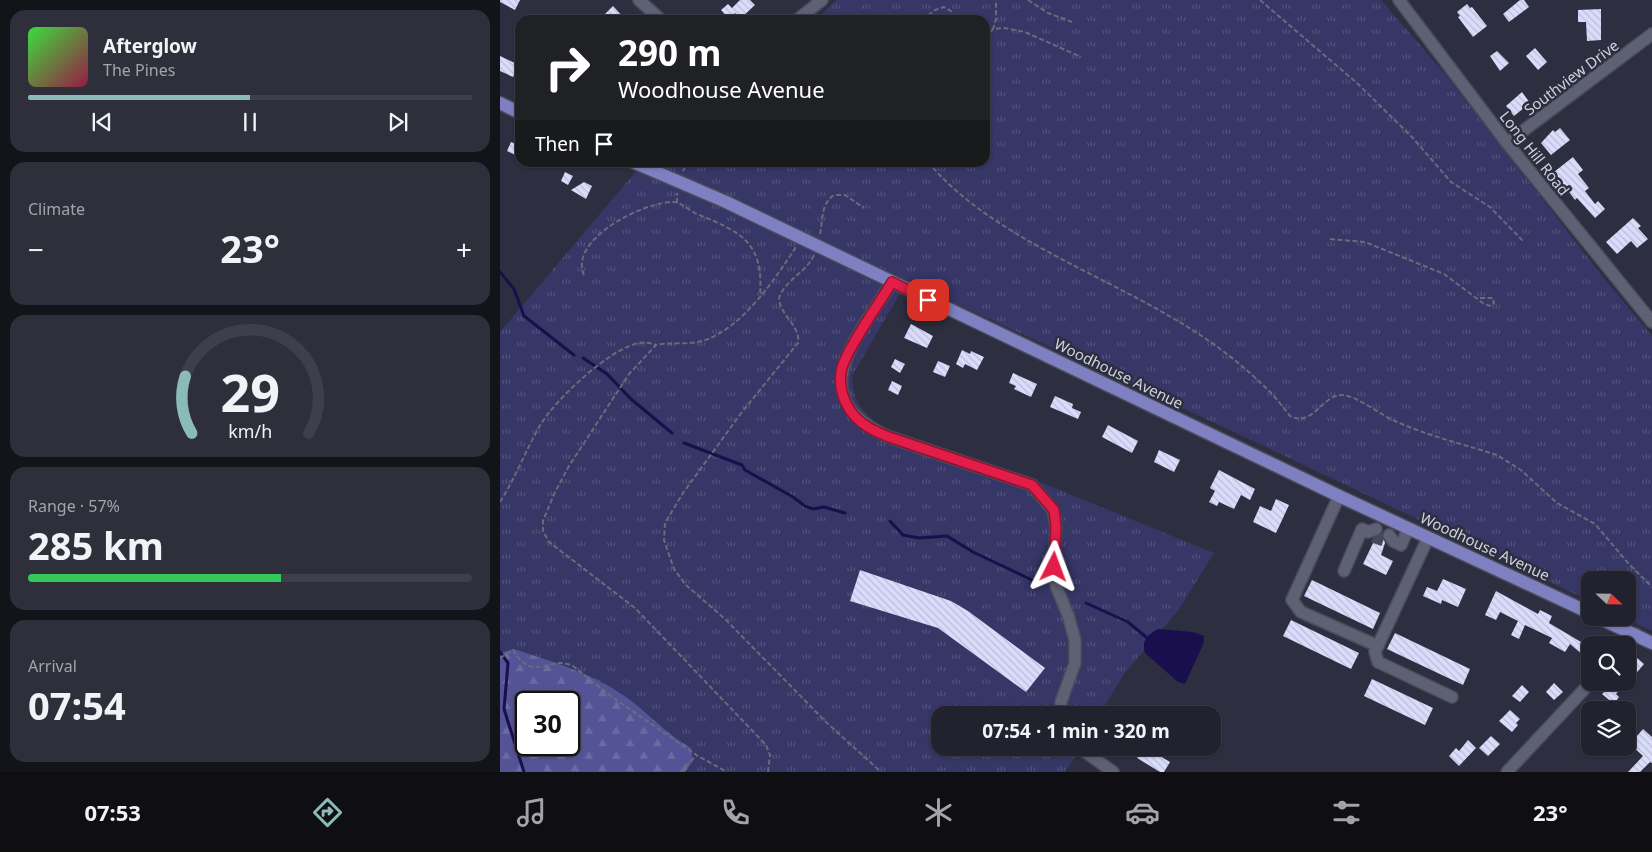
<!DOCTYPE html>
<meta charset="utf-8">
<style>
:root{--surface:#22222f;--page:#2e2f3b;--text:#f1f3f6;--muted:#a2a4aa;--line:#3f3f4b;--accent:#8bbbb9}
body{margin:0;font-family:"Noto Sans",sans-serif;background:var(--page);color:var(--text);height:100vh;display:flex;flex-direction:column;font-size:19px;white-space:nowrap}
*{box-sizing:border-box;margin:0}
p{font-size:16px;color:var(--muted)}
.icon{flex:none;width:28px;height:28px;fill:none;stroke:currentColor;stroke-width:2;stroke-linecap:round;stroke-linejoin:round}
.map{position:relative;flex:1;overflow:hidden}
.drawer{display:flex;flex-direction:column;gap:10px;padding:10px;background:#13131a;width:500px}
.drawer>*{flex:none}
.banner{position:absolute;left:15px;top:15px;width:475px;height:152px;border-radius:15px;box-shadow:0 1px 4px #0004,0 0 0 1px var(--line);background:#202124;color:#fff;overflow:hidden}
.needle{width:32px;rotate:112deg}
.buttons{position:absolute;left:1081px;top:571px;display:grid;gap:10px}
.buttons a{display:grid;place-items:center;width:55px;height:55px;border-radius:10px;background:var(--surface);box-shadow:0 1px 4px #0004,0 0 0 1px var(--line);font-size:25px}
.speed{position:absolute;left:15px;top:691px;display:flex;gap:10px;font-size:25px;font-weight:700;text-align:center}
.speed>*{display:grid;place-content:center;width:65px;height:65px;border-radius:50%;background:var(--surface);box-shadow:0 1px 4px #0004,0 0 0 1px var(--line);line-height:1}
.speed .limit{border:2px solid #111;border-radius:8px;background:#fff;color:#111}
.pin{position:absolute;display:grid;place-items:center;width:42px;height:42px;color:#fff;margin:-21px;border-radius:10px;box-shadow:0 2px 8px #0006}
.me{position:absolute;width:55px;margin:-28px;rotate:3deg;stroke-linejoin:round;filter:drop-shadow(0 0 4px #0008)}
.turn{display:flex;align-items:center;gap:18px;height:105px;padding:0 20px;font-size:22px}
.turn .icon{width:65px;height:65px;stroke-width:2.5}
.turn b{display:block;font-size:35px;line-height:42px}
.then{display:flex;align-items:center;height:48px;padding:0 20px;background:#0003;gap:10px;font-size:19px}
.big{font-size:38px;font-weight:700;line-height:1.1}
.drawer .widget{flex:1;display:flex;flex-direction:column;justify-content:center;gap:8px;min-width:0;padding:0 18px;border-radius:15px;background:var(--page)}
.drawer .dial{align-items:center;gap:0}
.dial svg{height:130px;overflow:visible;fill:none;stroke:var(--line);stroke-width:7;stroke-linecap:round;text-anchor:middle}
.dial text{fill:var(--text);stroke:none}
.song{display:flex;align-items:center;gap:15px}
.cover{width:60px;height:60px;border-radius:8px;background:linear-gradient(135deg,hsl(120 70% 55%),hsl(340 70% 35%))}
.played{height:5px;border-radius:2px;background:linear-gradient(90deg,var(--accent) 50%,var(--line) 50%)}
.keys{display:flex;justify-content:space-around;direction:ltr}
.heat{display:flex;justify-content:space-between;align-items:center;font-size:28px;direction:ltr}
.charge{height:8px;border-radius:4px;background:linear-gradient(90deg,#34c759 57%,var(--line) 0)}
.trip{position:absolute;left:431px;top:706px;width:290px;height:50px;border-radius:15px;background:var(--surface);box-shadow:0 1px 4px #0004,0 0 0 1px var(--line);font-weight:700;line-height:50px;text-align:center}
.tabs{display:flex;height:80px;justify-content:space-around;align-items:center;background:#0e0e13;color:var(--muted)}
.tabs .icon{width:35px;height:35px}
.tabs .on{color:var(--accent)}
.tabs b{font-size:22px;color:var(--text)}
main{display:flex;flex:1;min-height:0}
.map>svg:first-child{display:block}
</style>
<main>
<section class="drawer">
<div class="widget">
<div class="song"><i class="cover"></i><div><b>Afterglow</b><p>The Pines</p></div></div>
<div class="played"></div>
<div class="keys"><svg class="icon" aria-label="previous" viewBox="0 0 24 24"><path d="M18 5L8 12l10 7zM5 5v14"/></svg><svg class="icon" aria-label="pause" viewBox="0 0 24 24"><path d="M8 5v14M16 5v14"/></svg><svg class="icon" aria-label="next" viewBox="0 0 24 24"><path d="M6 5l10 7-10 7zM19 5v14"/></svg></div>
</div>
<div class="widget"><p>Climate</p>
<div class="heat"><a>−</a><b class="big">23°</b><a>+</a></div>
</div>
<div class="widget dial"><svg viewBox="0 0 100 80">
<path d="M14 69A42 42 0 1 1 86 69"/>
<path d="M14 69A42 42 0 0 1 10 34" stroke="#8bbbb9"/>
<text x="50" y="56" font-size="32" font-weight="700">29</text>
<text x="50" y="72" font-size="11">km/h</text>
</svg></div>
<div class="widget"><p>Range · 57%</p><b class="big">285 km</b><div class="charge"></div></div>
<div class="widget"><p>Arrival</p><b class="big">07:54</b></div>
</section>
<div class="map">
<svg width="1152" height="772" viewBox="0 0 1152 772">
<defs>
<pattern id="grass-tufts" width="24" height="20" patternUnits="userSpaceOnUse" patternTransform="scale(1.25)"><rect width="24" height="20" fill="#363667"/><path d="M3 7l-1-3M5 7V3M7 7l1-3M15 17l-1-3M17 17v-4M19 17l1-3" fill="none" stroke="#52527c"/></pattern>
<pattern id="forest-firs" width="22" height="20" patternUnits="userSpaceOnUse" patternTransform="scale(1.25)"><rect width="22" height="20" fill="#535396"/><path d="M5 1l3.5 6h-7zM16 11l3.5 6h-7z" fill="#6b6ba4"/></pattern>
<pattern id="building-back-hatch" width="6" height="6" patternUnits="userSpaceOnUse" patternTransform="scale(1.25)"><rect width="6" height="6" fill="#dadcfc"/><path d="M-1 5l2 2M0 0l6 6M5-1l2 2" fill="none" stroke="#bbbdd7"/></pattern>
</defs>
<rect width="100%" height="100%" fill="#2d2e3f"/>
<!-- grass -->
<path fill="url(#grass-tufts)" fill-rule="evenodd" d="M336 0H881L946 75 1103 277 1152 336V631L1124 618H1128V580H1090V601L730 430 407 281 352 376C353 402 361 409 379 426L540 482 714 553 680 608 624 674 599 715H440V748H580L565 772H0V332L143 163 485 162V20H316ZM26 702H69V745H26Z"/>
<!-- forest -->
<path fill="url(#forest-firs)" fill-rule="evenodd" d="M14 649C54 662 97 675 130 700 151 716 168 735 191 748L193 761 185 772H0V653ZM26 702H69V745H26Z"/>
<!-- water -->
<path fill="#190f4e" d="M658 629 693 632 704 636V642L685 684 678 682 645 653C641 640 648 635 658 629Z"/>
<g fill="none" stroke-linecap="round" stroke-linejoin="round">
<!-- stream -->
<g stroke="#190f4e" stroke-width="3">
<polyline points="0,272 14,289 24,316 74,355"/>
<polyline points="83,358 107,374 131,399 172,433"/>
<polyline points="184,443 242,465 245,470 293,497 305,506 313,509 324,507 345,513"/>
<polyline points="390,521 403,535 419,538 447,536 473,552 534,581"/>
<polyline points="586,603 628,622 646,637"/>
<polyline points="0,652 8,663 4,709 24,772"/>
</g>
</g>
<!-- building -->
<g fill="url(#building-back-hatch)">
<polygon points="0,0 20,0 15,10 0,2"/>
<polygon points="240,0 250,0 255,5 240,19 235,13 229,19 221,10 228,4 232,8"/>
<polygon points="1020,0 1024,0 1029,7 1009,22 1003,14"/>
<polygon points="967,4 970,8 972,7 987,26 973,37 958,17 960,16 957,12"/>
<polygon points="113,6 126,20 99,20"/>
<polygon points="1101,9 1101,40 1087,41 1086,22 1078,22 1078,10"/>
<polygon points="1035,48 1047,62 1038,70 1026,56"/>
<polygon points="997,51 1009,63 1000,71 990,56"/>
<polygon points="0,56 19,65 13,77 0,71"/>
<polygon points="1022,92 1030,103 1014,116 1006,106"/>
<polygon points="1060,128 1070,140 1051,155 1041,143 1053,130 1055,132"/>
<polygon points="11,142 20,146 20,157 7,151"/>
<polygon points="1073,157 1083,170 1078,174 1089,188 1085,191 1095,204 1098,201 1105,209 1095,218 1077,198 1075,200 1054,172"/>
<polygon points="65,172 73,176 68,185 61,181"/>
<polygon points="84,182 92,186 86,199 71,190"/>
<polygon points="1133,218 1141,226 1138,228 1148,239 1137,248 1131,241 1117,254 1106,242"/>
<polygon points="411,324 433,336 427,348 404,338"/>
<polygon points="462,350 470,354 471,351 484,357 477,370 465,364 463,368 456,364"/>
<polygon points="395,359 405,364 400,373 391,367"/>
<polygon points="438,361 450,366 445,377 433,372"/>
<polygon points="513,373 537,384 531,397 514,389 516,386 509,383"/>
<polygon points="392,381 402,386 398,395 388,390"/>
<polygon points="555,396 573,404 572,408 581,412 578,419 550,407"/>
<polygon points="608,425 638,441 632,453 602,437"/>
<polygon points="659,450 680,460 674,472 654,462"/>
<polygon points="719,470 755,489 750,500 741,495 734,509 719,502 717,506 709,502 715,491 710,488"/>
<polygon points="776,499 789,505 776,533 753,522 760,506 771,511"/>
<polygon points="882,534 885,543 881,555 893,561 886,575 863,564 875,539 873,538"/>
<polygon points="360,570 451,601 468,611 545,668 526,692 438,628 350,601"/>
<polygon points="943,579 966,589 958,607 942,600 941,604 923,596 927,587 937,591"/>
<polygon points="812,580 880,613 873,629 804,596"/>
<polygon points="996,591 1038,614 1040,610 1052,616 1049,623 1081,642 1082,641 1086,643 1090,638 1090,661 1070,644 1065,652 1049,643 1052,638 1025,625 1019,639 1011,635 1018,621 1000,612 996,620 985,615"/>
<polygon points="791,620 859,653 851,669 783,636"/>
<polygon points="895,633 970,669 963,685 887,649"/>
<polygon points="1136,657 1144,664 1128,683 1128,667"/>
<polygon points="872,679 933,708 925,725 864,696"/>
<polygon points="1114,682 1122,687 1116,694 1119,697 1114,704 1102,694"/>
<polygon points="1054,683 1063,692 1054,700 1046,692"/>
<polygon points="1022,685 1029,692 1020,702 1012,696"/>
<polygon points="1010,710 1020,719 1016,723 1018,725 1012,732 999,721"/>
<polygon points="1143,729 1152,737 1152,763 1150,762 1140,772 1128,772 1143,756 1130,744"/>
<polygon points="991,736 1000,744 988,756 979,748"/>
<polygon points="968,740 976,748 959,766 949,756 956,748 959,751"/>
<polygon points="643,748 653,751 655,748 665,748 660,756 670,762 664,772 660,772 637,758"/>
</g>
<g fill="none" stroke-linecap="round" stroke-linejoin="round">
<!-- minor-tunnel -->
<polyline stroke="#464757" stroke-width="11" stroke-dasharray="11 5.5" stroke-linecap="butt" points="873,537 886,542"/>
<!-- minor casing -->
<g stroke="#4a4b59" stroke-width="14">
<g id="minor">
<polyline points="139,0 161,20"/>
<polyline points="899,0 1007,143 1152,322"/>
<polyline points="297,20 322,0"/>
<polyline points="1007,143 1152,34"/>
<path d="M392 282C357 339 300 397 389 437L532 485 553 510 556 527 554 567 556 586 568 615 575 640V663L561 702V715"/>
<polyline points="839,496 792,600 801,612 878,646"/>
<polyline points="889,535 893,541 901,545 908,529"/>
<polyline points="928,538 875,652 878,662 952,697"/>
<polyline points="844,571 862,529 868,532 876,529"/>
<polyline points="1126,645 1136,634"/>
<polyline points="580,748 613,772"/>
<polyline points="1007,772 1091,682"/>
</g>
</g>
<!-- major casing -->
<g stroke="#4a4b59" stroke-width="15">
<g id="major">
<polyline points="0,103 20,113"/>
<polyline points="133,162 226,202 839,496 1090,613"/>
<polyline points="1099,618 1152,643"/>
</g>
</g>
<!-- path -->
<g stroke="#6a6b79" stroke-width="2" stroke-dasharray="5 2.5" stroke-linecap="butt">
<polyline points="528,0 548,13 572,22"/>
<polyline points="760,0 858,84 912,137 951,182 990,207 1023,241"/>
<polyline points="422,20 435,10 444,7 451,11 457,20"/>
<polyline points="485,31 493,29 496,19 496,0"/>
<polyline points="485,38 493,29 505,28 525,32 581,57"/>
<path d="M428 162C486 232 593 271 671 317 706 337 739 361 768 390 776 398 783 407 790 416 814 428 822 393 844 395 858 397 881 415 895 421 928 436 963 444 997 455L1021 470 1057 503 1095 524 1128 563 1152 587"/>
<polyline points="183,171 188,162"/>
<polyline points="177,203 177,193"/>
<path d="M320 234C323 220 321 203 334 195H345L364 208"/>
<polyline points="830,239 865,242 944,274 984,304 991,306 994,303 993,298 977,298"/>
<path d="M314 255C306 273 285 280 279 298 280 316 301 326 298 343L242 412 183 493 165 523 164 540 174 569 186 585 225 619 327 723 381 772"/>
<path d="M84 275C68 239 145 201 174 202 182 203 190 211 197 214 241 232 264 242 260 295"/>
<path d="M0 502C16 477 26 449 41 424 56 399 111 347 140 343 146 342 151 343 156 345"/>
<path d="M0 658 13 650C35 685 48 654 73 666L112 697 198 756 227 772"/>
<polyline points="180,772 197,755"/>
<path d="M268 772 270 755 266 745 135 608 49 542 43 531V521L54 494 69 466 129 374 156 345C171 342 188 345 202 341 241 330 275 279 296 247"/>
</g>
<!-- minor -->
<use href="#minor" stroke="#5e6073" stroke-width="11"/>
<!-- major -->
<use href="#major" stroke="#7e80c1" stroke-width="12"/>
</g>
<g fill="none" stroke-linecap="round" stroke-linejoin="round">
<!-- route casing -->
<g stroke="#92132f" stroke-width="12">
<path id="route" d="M428 300 392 282C381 301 343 354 341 372 338 394 349 416 368 427 374 431 382 434 389 437L532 485 554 510 556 527 554 567"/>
</g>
<!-- route -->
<use href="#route" stroke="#e11d48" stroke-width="9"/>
</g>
<g text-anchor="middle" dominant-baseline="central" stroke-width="5" stroke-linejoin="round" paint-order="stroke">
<!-- street labels -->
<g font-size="15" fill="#d1d2dd" stroke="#2d2e3f">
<text transform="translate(1071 77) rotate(-37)">Southview Drive</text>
<text transform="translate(1035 153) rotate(52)">Long Hill Road</text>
<text transform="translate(619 373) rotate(26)">Woodhouse Avenue</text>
<text transform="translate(985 546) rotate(25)">Woodhouse Avenue</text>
</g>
</g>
</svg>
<div class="buttons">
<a><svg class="needle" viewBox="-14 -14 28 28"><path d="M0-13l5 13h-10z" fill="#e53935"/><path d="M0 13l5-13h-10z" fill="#a2a4aa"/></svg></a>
<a><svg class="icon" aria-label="search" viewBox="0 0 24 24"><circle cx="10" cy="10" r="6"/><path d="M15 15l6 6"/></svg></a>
<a><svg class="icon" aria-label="layers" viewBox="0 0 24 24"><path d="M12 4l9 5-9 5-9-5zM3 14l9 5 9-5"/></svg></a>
</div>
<div class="speed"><div class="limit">30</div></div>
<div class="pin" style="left:428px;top:300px;background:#d93025"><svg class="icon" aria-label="arrive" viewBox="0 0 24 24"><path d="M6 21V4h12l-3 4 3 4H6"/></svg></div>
<svg class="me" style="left:554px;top:567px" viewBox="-20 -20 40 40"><path d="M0-17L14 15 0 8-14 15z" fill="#e11d48" stroke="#fff" stroke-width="4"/></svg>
<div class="trip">07:54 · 1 min · 320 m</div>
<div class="banner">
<div class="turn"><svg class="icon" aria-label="right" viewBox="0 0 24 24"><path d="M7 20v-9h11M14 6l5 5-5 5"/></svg><div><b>290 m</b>Woodhouse Avenue</div></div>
<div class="then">Then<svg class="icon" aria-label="arrive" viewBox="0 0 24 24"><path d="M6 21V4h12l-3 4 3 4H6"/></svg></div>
</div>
</div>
</main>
<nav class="tabs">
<b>07:53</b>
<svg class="icon on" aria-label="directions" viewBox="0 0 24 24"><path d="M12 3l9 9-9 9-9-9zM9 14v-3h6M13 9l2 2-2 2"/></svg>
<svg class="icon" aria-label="music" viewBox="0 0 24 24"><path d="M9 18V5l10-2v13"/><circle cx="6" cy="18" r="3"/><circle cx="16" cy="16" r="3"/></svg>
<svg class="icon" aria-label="phone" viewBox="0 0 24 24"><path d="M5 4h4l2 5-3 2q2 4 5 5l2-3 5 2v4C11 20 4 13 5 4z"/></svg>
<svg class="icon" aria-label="climate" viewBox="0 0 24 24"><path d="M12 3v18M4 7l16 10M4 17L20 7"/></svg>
<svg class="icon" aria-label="car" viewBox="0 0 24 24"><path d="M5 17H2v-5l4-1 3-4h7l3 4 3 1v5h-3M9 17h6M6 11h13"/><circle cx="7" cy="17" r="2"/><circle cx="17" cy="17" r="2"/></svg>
<svg class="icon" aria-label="filters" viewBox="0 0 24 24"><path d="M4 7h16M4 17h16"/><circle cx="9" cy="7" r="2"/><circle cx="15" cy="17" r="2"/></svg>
<b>23°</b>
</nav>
